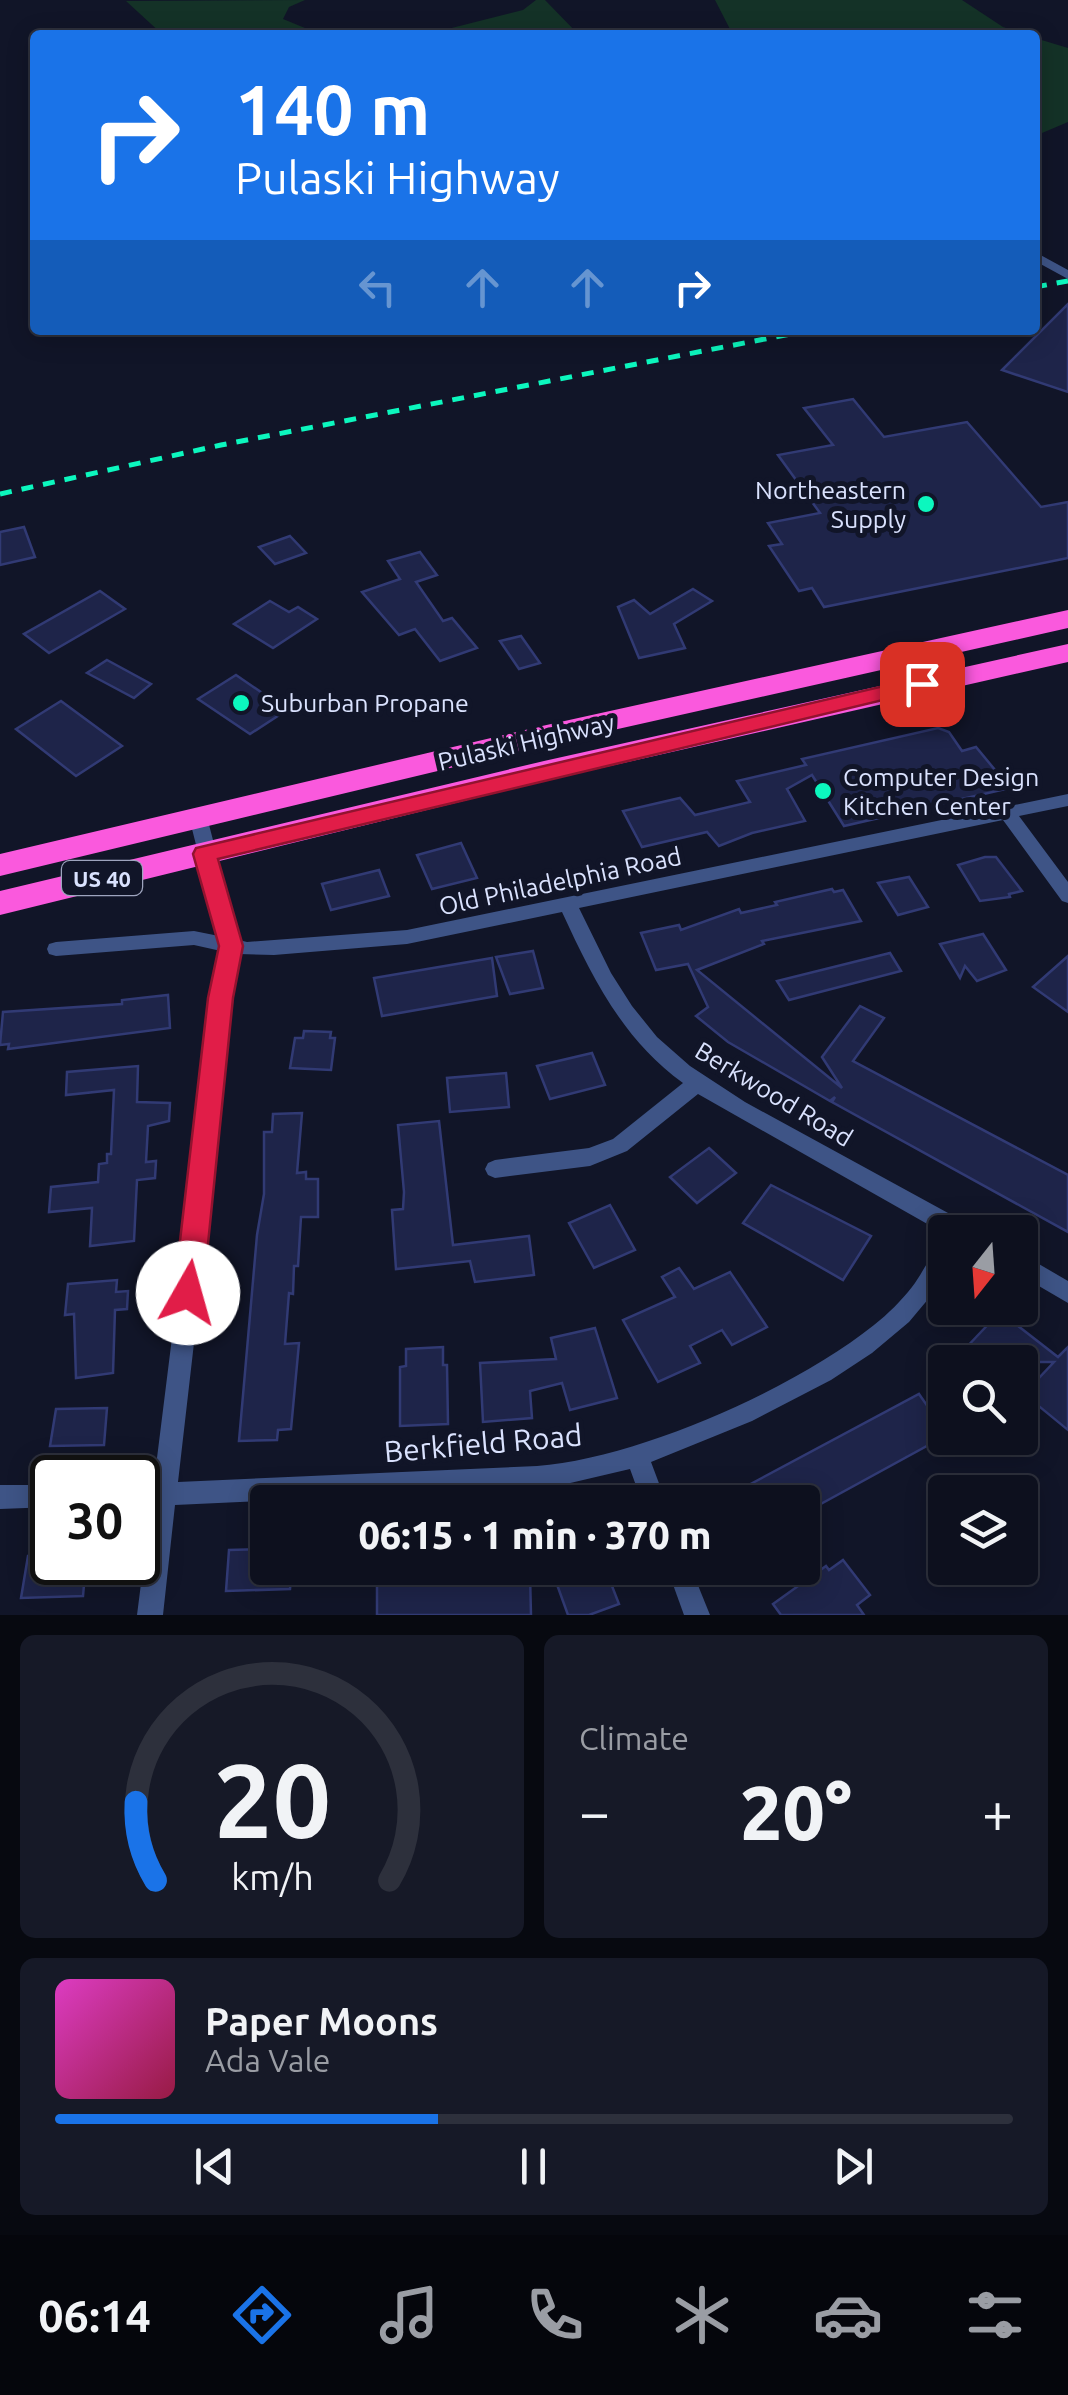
<!DOCTYPE html>
<meta charset="utf-8">
<style>
:root{--surface:#0d101e;--page:#161927;--text:#f1f3f6;--muted:#9a9da4;--line:#2d303c;--accent:#1a73e8}
body{margin:0;font-family:Ubuntu,sans-serif;background:var(--page);color:var(--text);height:100vh;display:flex;flex-direction:column;font-size:38px;white-space:nowrap}
*{box-sizing:border-box;margin:0}
p{font-size:32px;color:var(--muted)}
.icon{flex:none;width:55px;height:55px;fill:none;stroke:currentColor;stroke-width:2;stroke-linecap:round;stroke-linejoin:round}
.map{position:relative;height:1615px;overflow:hidden}
.drawer{display:flex;flex-direction:column;gap:20px;padding:20px;background:#070910;flex:1}
.drawer>*{flex:none}
.top-card{position:absolute;left:30px;top:30px;width:1010px;height:305px;border-radius:10px;box-shadow:0 5px 25px #0003,0 0 0 2px var(--line);background:#1a73e8;color:#fff;overflow:hidden}
.needle{width:65px;rotate:197deg}
.fabs{position:absolute;left:928px;top:1215px;display:grid;gap:20px}
.fabs a{display:grid;place-items:center;width:110px;height:110px;border-radius:10px;background:var(--surface);box-shadow:0 5px 25px #0003,0 0 0 2px var(--line);font-size:50px}
.speed{position:absolute;left:30px;top:1455px;display:flex;gap:20px;font-size:50px;font-weight:700;text-align:center}
.speed>*{display:grid;place-content:center;width:130px;height:130px;border-radius:50%;background:var(--surface);box-shadow:0 5px 25px #0003,0 0 0 2px var(--line);line-height:1}
.speed .limit{border:5px solid #111;border-radius:15px;background:#fff;color:#111}
.pin{position:absolute;display:grid;place-items:center;width:85px;height:85px;color:#fff;margin:-42px;border-radius:20px;box-shadow:0 5px 15px #0006}
.me{position:absolute;width:110px;margin:-55px;rotate:7deg;stroke-linejoin:round;filter:drop-shadow(0 0 8px #0008)}
.turn{display:flex;align-items:center;gap:35px;height:210px;padding:0 40px;font-size:45px}
.turn .icon{width:130px;height:130px;stroke-width:2.5}
.turn b{display:block;font-size:70px;line-height:85px}
.lanes{display:flex;align-items:center;height:95px;padding:0 40px;background:#0003;justify-content:center;gap:50px;direction:ltr}
.lanes .off{opacity:.35}
.big{font-size:75px;font-weight:800;line-height:1.1}
.drawer .card{flex:1;display:flex;flex-direction:column;justify-content:center;gap:15px;min-width:0;padding:0 35px;border-radius:15px;background:var(--page)}
.drawer .dial{align-items:center;gap:0}
.dial svg{height:260px;overflow:visible;fill:none;stroke:var(--line);stroke-width:7;stroke-linecap:round;text-anchor:middle}
.dial text{fill:var(--text);stroke:none}
.song{display:flex;align-items:center;gap:30px}
.cover{width:120px;height:120px;border-radius:15px;background:linear-gradient(135deg,hsl(310 70% 55%),hsl(340 70% 35%))}
.played{height:10px;border-radius:5px;background:linear-gradient(90deg,var(--accent) 40%,var(--line) 40%)}
.keys{display:flex;justify-content:space-around;direction:ltr}
.heat{display:flex;justify-content:space-between;align-items:center;font-size:55px;direction:ltr}
.drawer .tiles{flex:1;display:grid;gap:20px;grid-template-columns:1fr 1fr}
.card:last-child{grid-column:span 2}
.trip{position:absolute;left:250px;top:1485px;width:570px;height:100px;border-radius:10px;background:var(--surface);box-shadow:0 5px 25px #0003,0 0 0 2px var(--line);font-weight:800;line-height:100px;text-align:center}
.tabs{display:flex;height:160px;justify-content:space-around;align-items:center;background:#05060c;color:var(--muted)}
.tabs .icon{width:70px;height:70px}
.tabs .current{color:var(--accent)}
.tabs b{font-size:45px;color:var(--text)}
.map>svg:first-child{display:block}
</style>
<div class="map">
<svg width="1068" height="1615" viewBox="0 0 1068 1615">
<rect width="100%" height="100%" fill="#111528"/>
<!-- green -->
<g fill="#143227">
<polygon points="305,0 289,7 283,19 322,35 163,35 126,1"/>
<polygon points="536,0 545,0 579,35 424,35 523,10"/>
<polygon points="715,0 962,0 1003,27 1027,35 733,35"/>
<polygon points="1035,38 1068,48 1068,122 1035,136"/>
</g>
<!-- building -->
<g fill="#1e2449" stroke="#313a74" stroke-width="2.5">
<polygon points="1068,304 1068,392 1002,370"/>
<polygon points="853,399 884,437 967,422 1041,507 1068,502 1068,558 824,607 812,588 799,591 769,546 782,544 768,523 820,513 778,455 833,445 804,408"/>
<polygon points="24,527 35,557 0,565 0,532"/>
<polygon points="290,536 306,553 275,564 259,547"/>
<polygon points="420,552 437,575 416,582 443,621 452,618 477,648 440,661 415,629 399,635 362,592 400,579 388,561"/>
<polygon points="693,589 712,601 674,624 685,648 639,658 618,607 634,600 650,614"/>
<polygon points="100,591 125,609 49,653 24,634"/>
<polygon points="270,601 289,612 298,607 317,619 273,648 234,624"/>
<polygon points="521,636 540,663 519,669 500,641"/>
<polygon points="107,660 151,684 134,698 87,673"/>
<polygon points="236,675 287,710 250,734 198,699"/>
<polygon points="61,701 122,746 76,776 16,729"/>
<polygon points="938,728 949,732 962,751 976,747 1010,788 844,826 812,775 787,789 805,821 752,833 719,846 707,832 642,847 623,811 680,798 695,815 750,802 737,781 806,765 802,759"/>
<polygon points="461,843 477,878 432,889 417,855"/>
<polygon points="985,857 996,857 1022,891 1009,894 1010,897 980,901 958,865"/>
<polygon points="379,870 389,896 331,910 322,884"/>
<polygon points="909,877 928,907 898,915 878,883"/>
<polygon points="832,889 834,892 843,890 861,921 762,941 764,944 697,970 842,1088 822,1057 860,1006 884,1018 853,1061 1068,1175 1068,1232 832,1102 835,1097 830,1101 728,1042 696,1016 708,1007 688,964 656,970 641,933 679,925 681,930 739,909 741,913 777,905 775,902"/>
<polygon points="983,934 1006,970 977,981 965,966 960,978 940,944"/>
<polygon points="533,951 543,988 510,994 496,957"/>
<polygon points="890,953 901,971 789,1000 777,981"/>
<polygon points="1068,956 1068,1012 1033,987"/>
<polygon points="492,958 497,996 382,1016 374,978"/>
<polygon points="168,995 170,1028 8,1049 9,1044 0,1045 3,1012 122,1004 122,1000"/>
<polygon points="304,1031 331,1032 330,1038 335,1038 331,1070 290,1068 295,1038 303,1038"/>
<polygon points="592,1053 605,1085 550,1099 537,1066"/>
<polygon points="138,1066 137,1102 170,1103 169,1121 148,1126 146,1162 156,1161 155,1178 137,1180 134,1241 90,1246 92,1208 49,1212 51,1187 98,1182 99,1164 107,1163 107,1154 111,1154 114,1090 66,1095 67,1072"/>
<polygon points="506,1073 509,1107 450,1112 447,1078"/>
<polygon points="302,1113 297,1173 306,1172 306,1179 318,1179 318,1217 301,1217 298,1266 294,1266 293,1294 289,1293 285,1344 299,1343 291,1429 278,1430 277,1440 239,1441 257,1235 264,1194 264,1132 272,1132 273,1114"/>
<polygon points="439,1121 453,1245 529,1236 534,1275 475,1282 470,1261 396,1269 392,1210 403,1209 404,1192 398,1125"/>
<polygon points="709,1148 736,1173 697,1203 670,1177"/>
<polygon points="771,1185 871,1236 843,1280 743,1223"/>
<polygon points="610,1205 635,1250 594,1268 569,1223"/>
<polygon points="679,1268 694,1289 730,1272 767,1327 732,1345 722,1330 690,1346 700,1363 658,1382 623,1320 675,1297 662,1277"/>
<polygon points="117,1280 116,1292 128,1291 127,1309 115,1310 113,1373 76,1378 74,1314 65,1315 68,1284"/>
<polygon points="1000,1312 1058,1357 1068,1347 1068,1430 1024,1394 1054,1362 975,1362 962,1352"/>
<polygon points="595,1328 617,1398 570,1410 562,1383 530,1391 532,1418 483,1422 480,1363 556,1359 551,1338"/>
<polygon points="443,1347 443,1365 447,1365 448,1424 400,1426 400,1367 406,1366 406,1349"/>
<polygon points="919,1394 928,1407 945,1398 945,1436 817,1506 717,1502"/>
<polygon points="107,1408 104,1445 50,1446 56,1409"/>
<polygon points="268,1549 268,1568 292,1568 290,1589 226,1591 229,1550"/>
<polygon points="52,1555 52,1562 86,1562 83,1596 21,1598 28,1556"/>
<polygon points="843,1560 870,1595 857,1605 864,1615 781,1615 773,1604 826,1566 829,1570"/>
<polygon points="377,1568 507,1568 507,1575 530,1574 531,1615 377,1615"/>
<polygon points="551,1568 605,1568 619,1604 589,1615 568,1615"/>
</g>
<g fill="none" stroke-linecap="round" stroke-linejoin="round">
<!-- street -->
<g fill="#3e5486" fill-rule="evenodd">
<polygon points="1035,252 1068,270 1068,279 1035,261"/>
<path d="M1068 794V806L1019 816 1068 882V903L1062 901 1003 820 579 908 611 973 632 1006 657 1037 690 1066 745 1102 970 1225 973 1232 945 1234 698 1094 627 1151 590 1166 495 1178 488 1175 485 1169 488 1163 495 1160 589 1148 613 1139 683 1083C623 1040 592 977 562 912L407 944 274 955 239 954 231 998 226 1065 178 1482 537 1466C639 1458 794 1389 874 1325 888 1314 901 1301 912 1287 922 1275 930 1252 945 1246V1276L940 1285 909 1322 872 1353 831 1380 752 1421 651 1462 666 1502H642L630 1469 549 1488 175 1505 163 1615H137L151 1505H138V1483L154 1482 206 1065 211 998 221 951 194 945 56 956 49 954 47 949 49 944 56 942 194 931 219 936 189 817 192 813 198 811 207 817 239 940 247 942 407 930Z"/>
<polygon points="1020,1253 1068,1281 1068,1303 1020,1275"/>
<polygon points="0,1485 52,1485 52,1507 0,1509"/>
<polygon points="667,1568 691,1568 710,1615 684,1615"/>
</g>
<!-- highway -->
<g fill="#fa59dd" fill-rule="evenodd">
<polygon points="1068,610 1068,628 542,746 0,876 0,854 542,726"/>
<polygon points="1068,644 1068,662 544,781 0,915 0,891 544,761"/>
</g>
<!-- rail -->
<g stroke="#0cf7be" stroke-width="5" stroke-dasharray="12 10" stroke-linecap="butt">
<polyline points="1035,287 1068,281"/>
<polyline points="0,494 221,445 811,330"/>
</g>
</g>
<!-- route -->
<polygon fill="#e11d48" stroke="#92132f" stroke-width="2.5" points="922,677 932,684 929,689 218,859 243,946 233,998 203,1293 199,1302 188,1306 178,1302 174,1293 208,998 219,946 193,854 196,848"/>
<!-- markers -->
<g fill="#0cf7be" stroke="#111528" stroke-width="4">
<circle cx="926" cy="504" r="10"/>
<circle cx="241" cy="703" r="10"/>
<circle cx="823" cy="791" r="10"/>
</g>
<g text-anchor="middle" dominant-baseline="central" stroke-width="10" stroke-linejoin="round" paint-order="stroke">
<!-- shield labels -->
<rect fill="#111528" stroke="#9ea4be" stroke-width="2.5" x="62" y="861" width="80" height="34" rx="8"/>
<g font-size="22" font-weight="bold" fill="#dae2fe">
<text x="102" y="878">US 40</text>
</g>
<!-- poi labels -->
<g font-size="25" fill="#dae2fe" stroke="#111528" text-anchor="start">
<text x="906" y="490" text-anchor="end">Northeastern<tspan x="906" dy="29">Supply</tspan></text>
<text x="261" y="703">Suburban Propane</text>
<text x="843" y="777">Computer Design<tspan x="843" dy="29">Kitchen Center</tspan></text>
</g>
<!-- street labels -->
<g font-size="25" fill="#dae2fe" stroke="#111528">
<text transform="translate(526 742) rotate(-13)">Pulaski Highway</text>
<text transform="translate(560 881) rotate(-12)">Old Philadelphia Road</text>
<text transform="translate(774 1094) rotate(31)">Berkwood Road</text>
</g>
<!-- near-street labels -->
<g font-size="30" fill="#dae2fe" stroke="#111528">
<text transform="translate(483 1443) rotate(-5)">Berkfield Road</text>
</g>
</g>
</svg>
<div class="fabs">
<a><svg class="needle" viewBox="-14 -14 28 28"><path d="M0-13l5 13h-10z" fill="#e53935"/><path d="M0 13l5-13h-10z" fill="#9a9da4"/></svg></a>
<a><svg class="icon" aria-label="search" viewBox="0 0 24 24"><circle cx="10" cy="10" r="6"/><path d="M15 15l6 6"/></svg></a>
<a><svg class="icon" aria-label="layers" viewBox="0 0 24 24"><path d="M12 4l9 5-9 5-9-5zM3 14l9 5 9-5"/></svg></a>
</div>
<div class="speed"><div class="limit">30</div></div>
<div class="pin" style="left:922px;top:684px;background:#d93025"><svg class="icon" aria-label="arrive" viewBox="0 0 24 24"><path d="M6 21V4h12l-3 4 3 4H6"/></svg></div>
<svg class="me" style="left:188px;top:1293px" viewBox="-20 -20 40 40"><circle r="19" fill="#fff"/><path d="M0-13L10 11 0 6-10 11z" fill="#e11d48"/></svg>
<div class="trip">06:15 · 1 min · 370 m</div>
<div class="top-card">
<div class="turn"><svg class="icon" aria-label="right" viewBox="0 0 24 24"><path d="M7 20v-9h11M14 6l5 5-5 5"/></svg><div><b>140 m</b>Pulaski Highway</div></div>
<div class="lanes"><svg class="icon off" aria-label="left" viewBox="0 0 24 24"><path d="M17 20v-9H6M10 6l-5 5 5 5"/></svg><svg class="icon off" aria-label="ahead" viewBox="0 0 24 24"><path d="M12 20V5M6 11l6-6 6 6"/></svg><svg class="icon off" aria-label="ahead" viewBox="0 0 24 24"><path d="M12 20V5M6 11l6-6 6 6"/></svg><svg class="icon" aria-label="right" viewBox="0 0 24 24"><path d="M7 20v-9h11M14 6l5 5-5 5"/></svg></div>
</div>
</div>
<section class="drawer">
<div class="tiles">
<div class="card dial"><svg viewBox="0 0 100 80">
<path d="M14 69A42 42 0 1 1 86 69"/>
<path d="M14 69A42 42 0 0 1 8 45" stroke="#1a73e8"/>
<text x="50" y="56" font-size="32" font-weight="700">20</text>
<text x="50" y="72" font-size="11">km/h</text>
</svg></div>
<div class="card"><p>Climate</p>
<div class="heat"><a>−</a><b class="big">20°</b><a>+</a></div>
</div>
<div class="card">
<div class="song"><i class="cover"></i><div><b>Paper Moons</b><p>Ada Vale</p></div></div>
<div class="played"></div>
<div class="keys"><svg class="icon" aria-label="previous" viewBox="0 0 24 24"><path d="M18 5L8 12l10 7zM5 5v14"/></svg><svg class="icon" aria-label="pause" viewBox="0 0 24 24"><path d="M8 5v14M16 5v14"/></svg><svg class="icon" aria-label="next" viewBox="0 0 24 24"><path d="M6 5l10 7-10 7zM19 5v14"/></svg></div>
</div>
</div>
</section>
<nav class="tabs">
<b>06:14</b>
<svg class="icon current" aria-label="directions" viewBox="0 0 24 24"><path d="M12 3l9 9-9 9-9-9zM9 14v-3h6M13 9l2 2-2 2"/></svg>
<svg class="icon" aria-label="music" viewBox="0 0 24 24"><path d="M9 18V5l10-2v13"/><circle cx="6" cy="18" r="3"/><circle cx="16" cy="16" r="3"/></svg>
<svg class="icon" aria-label="phone" viewBox="0 0 24 24"><path d="M5 4h4l2 5-3 2q2 4 5 5l2-3 5 2v4C11 20 4 13 5 4z"/></svg>
<svg class="icon" aria-label="climate" viewBox="0 0 24 24"><path d="M12 3v18M4 7l16 10M4 17L20 7"/></svg>
<svg class="icon" aria-label="car" viewBox="0 0 24 24"><path d="M5 17H2v-5l4-1 3-4h7l3 4 3 1v5h-3M9 17h6M6 11h13"/><circle cx="7" cy="17" r="2"/><circle cx="17" cy="17" r="2"/></svg>
<svg class="icon" aria-label="filters" viewBox="0 0 24 24"><path d="M4 7h16M4 17h16"/><circle cx="9" cy="7" r="2"/><circle cx="15" cy="17" r="2"/></svg>
</nav>
